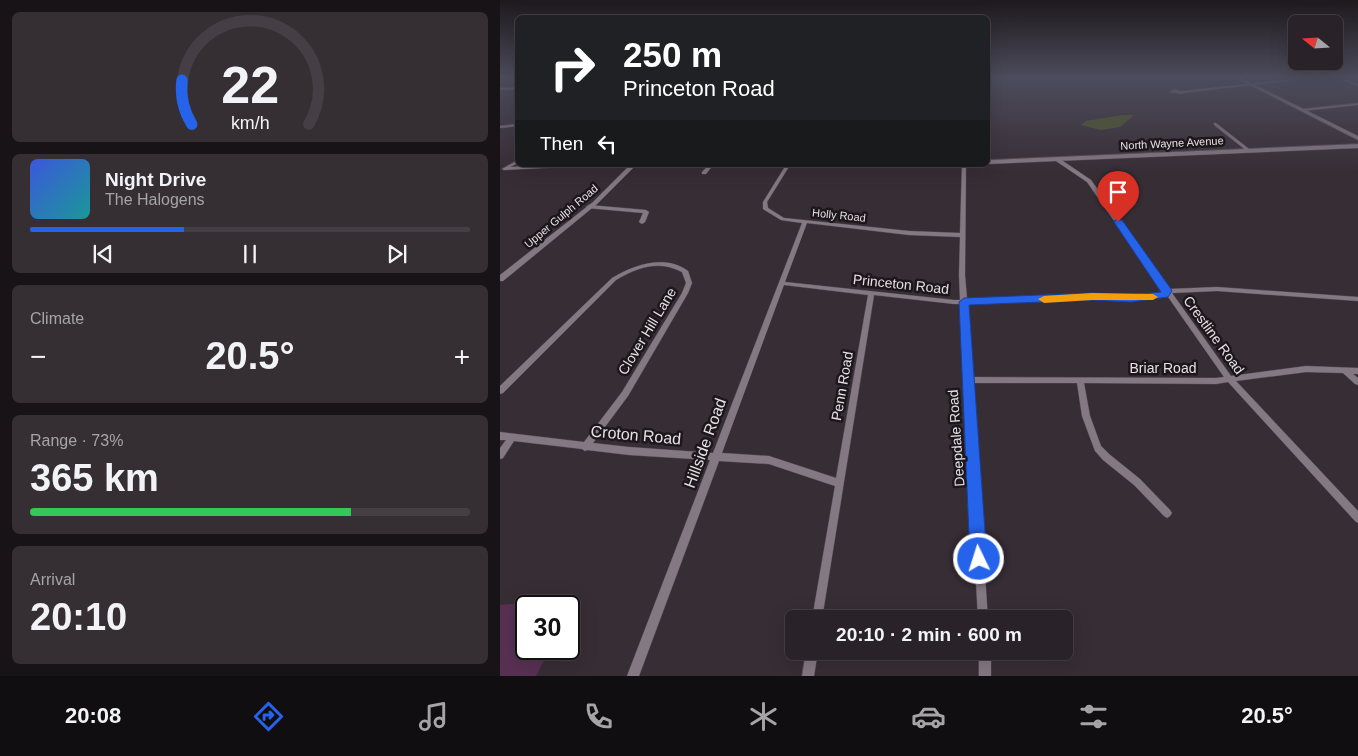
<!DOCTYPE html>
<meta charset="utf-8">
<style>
:root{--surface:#292228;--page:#352f34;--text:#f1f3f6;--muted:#a5a4a8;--line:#453f45;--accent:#2563eb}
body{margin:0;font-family:Arial,sans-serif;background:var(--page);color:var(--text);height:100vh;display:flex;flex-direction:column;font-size:19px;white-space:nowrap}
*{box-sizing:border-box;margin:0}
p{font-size:16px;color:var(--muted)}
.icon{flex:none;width:28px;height:28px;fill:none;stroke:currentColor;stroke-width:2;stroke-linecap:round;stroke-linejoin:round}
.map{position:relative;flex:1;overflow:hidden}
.panel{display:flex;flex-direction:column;gap:12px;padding:12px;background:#171316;width:500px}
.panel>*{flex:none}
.hud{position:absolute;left:15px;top:15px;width:475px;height:152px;border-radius:8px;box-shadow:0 5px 20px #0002,0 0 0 1px var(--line);background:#202124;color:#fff;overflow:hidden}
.needle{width:32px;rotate:288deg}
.fabs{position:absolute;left:788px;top:15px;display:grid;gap:10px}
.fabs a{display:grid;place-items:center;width:55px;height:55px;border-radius:8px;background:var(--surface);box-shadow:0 5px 20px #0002,0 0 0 1px var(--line);font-size:25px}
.speed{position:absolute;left:15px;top:595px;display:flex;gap:10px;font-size:25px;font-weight:700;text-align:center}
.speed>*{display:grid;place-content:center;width:65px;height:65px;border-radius:50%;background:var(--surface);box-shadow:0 5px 20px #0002,0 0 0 1px var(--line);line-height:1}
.speed .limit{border:2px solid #111;border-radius:8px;background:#fff;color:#111}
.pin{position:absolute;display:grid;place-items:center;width:42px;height:42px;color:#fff;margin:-51px -21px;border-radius:50% 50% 50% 0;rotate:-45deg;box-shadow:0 0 5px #0007}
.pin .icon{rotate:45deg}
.me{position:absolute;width:55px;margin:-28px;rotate:356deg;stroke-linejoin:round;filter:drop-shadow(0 0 4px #0008)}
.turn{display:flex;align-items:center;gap:18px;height:105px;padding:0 25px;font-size:22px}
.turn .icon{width:65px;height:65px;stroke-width:2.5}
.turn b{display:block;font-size:35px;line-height:42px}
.then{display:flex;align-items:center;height:48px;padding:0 25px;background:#0003;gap:10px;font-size:19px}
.big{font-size:38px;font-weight:700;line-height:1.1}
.panel .card{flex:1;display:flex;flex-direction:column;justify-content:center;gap:8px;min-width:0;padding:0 18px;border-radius:8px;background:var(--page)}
.panel .dial{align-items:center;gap:0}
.dial svg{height:130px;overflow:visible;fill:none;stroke:var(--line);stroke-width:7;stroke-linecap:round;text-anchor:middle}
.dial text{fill:var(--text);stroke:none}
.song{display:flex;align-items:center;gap:15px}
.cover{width:60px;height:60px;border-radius:8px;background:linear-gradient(135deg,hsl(230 70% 55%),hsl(180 70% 35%))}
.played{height:5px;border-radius:2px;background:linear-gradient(90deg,var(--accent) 35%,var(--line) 35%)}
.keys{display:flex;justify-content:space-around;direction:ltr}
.heat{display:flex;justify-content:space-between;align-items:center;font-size:28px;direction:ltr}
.charge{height:8px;border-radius:4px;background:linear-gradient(90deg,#34c759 73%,var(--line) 0)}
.trip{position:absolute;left:285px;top:610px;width:288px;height:50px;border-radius:8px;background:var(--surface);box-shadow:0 5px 20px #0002,0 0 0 1px var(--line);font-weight:700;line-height:50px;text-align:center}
.tab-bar{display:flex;height:80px;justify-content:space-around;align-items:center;background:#100e10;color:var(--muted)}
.tab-bar .icon{width:35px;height:35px}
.tab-bar .current{color:var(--accent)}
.tab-bar b{font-size:22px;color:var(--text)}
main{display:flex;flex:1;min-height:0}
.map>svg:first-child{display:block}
</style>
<main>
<section class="panel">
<div class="card dial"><svg viewBox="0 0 100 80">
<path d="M14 69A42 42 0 1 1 86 69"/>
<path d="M14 69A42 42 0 0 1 8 42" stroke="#2563eb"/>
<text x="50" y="56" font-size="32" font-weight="700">22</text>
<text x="50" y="72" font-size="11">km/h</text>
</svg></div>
<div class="card">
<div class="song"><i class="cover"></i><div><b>Night Drive</b><p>The Halogens</p></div></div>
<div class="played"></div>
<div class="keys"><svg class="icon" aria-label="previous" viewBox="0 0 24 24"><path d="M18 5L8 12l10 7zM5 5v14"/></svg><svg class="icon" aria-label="pause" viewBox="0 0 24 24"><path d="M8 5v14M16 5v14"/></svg><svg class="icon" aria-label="next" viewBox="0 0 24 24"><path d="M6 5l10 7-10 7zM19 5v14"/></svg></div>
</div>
<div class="card"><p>Climate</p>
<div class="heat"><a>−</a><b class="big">20.5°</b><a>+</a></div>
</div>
<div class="card"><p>Range · 73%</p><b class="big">365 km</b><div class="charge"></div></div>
<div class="card"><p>Arrival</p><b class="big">20:10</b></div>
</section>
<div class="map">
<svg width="858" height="676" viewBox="0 0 858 676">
<rect width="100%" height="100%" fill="#372d35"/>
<!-- green -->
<polygon fill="#583053" points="76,597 69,612 69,606 26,606 26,649 50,649 36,676 0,676 0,605"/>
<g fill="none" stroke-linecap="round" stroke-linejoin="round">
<!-- stream -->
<polyline stroke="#30092c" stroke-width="1" points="0,85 18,85"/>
</g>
<!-- building -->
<polygon fill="#4d5821" points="622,115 634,115 620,127 601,130 581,125 586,121"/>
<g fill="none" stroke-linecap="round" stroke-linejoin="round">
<!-- minor casing -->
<g stroke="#524a51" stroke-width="1">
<g id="minor">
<polygon points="809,77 820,77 684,93 682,94 669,92 674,89 681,91"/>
<polygon points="835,77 840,77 858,84 858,86"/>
<polygon points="858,103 858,105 803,111 801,110 803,109"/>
<polygon points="714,123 716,123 749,149 749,151 747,151 714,125"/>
<polygon points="18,124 18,126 0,128 0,126"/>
<path d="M556 159H560L591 180 669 289 717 287 858 297V301L717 291 672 293 731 376 806 366 858 368V374H853L858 378V385L855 384 843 373 806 372 736 381 858 511V523L855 521 728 382 716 384 584 383 590 416 601 446 609 454 640 479 670 510 672 513 670 516 667 518 664 516 634 485 603 460 595 451 582 416 577 383H472L488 619H478L465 382 463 380 465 378 461 304H454L374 295 322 619H312L335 486 269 464 219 461 139 676H127L210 460 129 455 87 450 85 451 82 449 14 441 3 458 0 459V448L6 440H0V432L84 442 122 392 182 293 186 283 182 272C159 260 138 267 116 280L3 393 0 394V386L112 278C134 265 165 254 188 271L192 283 188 293 128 396 93 443 129 447 213 453 302 223 281 220 263 209V202L286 165H290L267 202 268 208 284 218 409 231 460 233 462 165H466L465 275 467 299C508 298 549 294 591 294 610 294 647 301 663 291L587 182 556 161ZM307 223 409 235 460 237 459 275 460 300H454L285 282ZM284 285 368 295 336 478 269 456 222 453ZM666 294 724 377 716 378 472 377 467 304C508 302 549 299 590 298 610 298 650 305 666 294Z"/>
<polygon points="18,160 18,163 10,167 55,165 83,165 81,166 4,170 2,169"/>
<polygon points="209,165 213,165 206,174 202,174 202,172"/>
<polygon points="89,205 146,210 149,212 145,222 142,224 139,222 143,213 87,208 86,207"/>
<polygon points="306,651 318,651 314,676 302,676"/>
<rect x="479" y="651" width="12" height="25"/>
</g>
</g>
<!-- tertiary casing -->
<g stroke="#524a51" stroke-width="1">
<g id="tertiary">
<polygon points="734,77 739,77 858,136 858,140"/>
<polygon points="18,87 18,89 0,90 0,88"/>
<polygon points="858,144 858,148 488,164 488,160"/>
<polygon points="130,165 136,165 97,204 3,281 0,281 0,275 93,202"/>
</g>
</g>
<!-- minor -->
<use href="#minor" fill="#847882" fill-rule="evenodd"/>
<!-- tertiary -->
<use href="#tertiary" fill="#847882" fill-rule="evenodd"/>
</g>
<!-- sky -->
<linearGradient id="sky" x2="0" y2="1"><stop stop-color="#1e191d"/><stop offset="0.45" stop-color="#4d4c5c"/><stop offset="1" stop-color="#4d4c5c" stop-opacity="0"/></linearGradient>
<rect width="858" height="172" fill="url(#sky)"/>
<!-- route -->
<polygon fill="#2563eb" stroke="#184099" points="615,220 622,220 671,289 672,291 668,297 631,302 592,300 469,305 487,559 485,565 479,567 473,565 470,559 459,302 464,298 592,293 631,295 661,292 614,222"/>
<!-- slow -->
<polygon fill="#f59e0b" points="592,293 653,294 658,297 653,300 592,300 544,303 538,299 544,296"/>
<g text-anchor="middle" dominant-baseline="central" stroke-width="5" stroke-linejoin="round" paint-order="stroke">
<!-- far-street labels -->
<g font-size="11" fill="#e6dfe5" stroke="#1b171b">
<text transform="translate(672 143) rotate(-3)">North Wayne Avenue</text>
<text transform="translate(339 215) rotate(6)">Holly Road</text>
<text transform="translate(61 216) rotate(-40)">Upper Gulph Road</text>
</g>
<!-- street labels -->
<g font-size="14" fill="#e6dfe5" stroke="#1b171b">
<text transform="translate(401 284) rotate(6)">Princeton Road</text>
<text transform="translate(147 331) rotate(-59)">Clover Hill Lane</text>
<text transform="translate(714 335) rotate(54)">Crestline Road</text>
<text x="663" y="368">Briar Road</text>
<text transform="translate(342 386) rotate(-80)">Penn Road</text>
<text transform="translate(456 438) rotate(-94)">Deepdale Road</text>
</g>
<!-- near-street labels -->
<g font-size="16" fill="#e6dfe5" stroke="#1b171b">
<text transform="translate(136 435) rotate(5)">Croton Road</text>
<text transform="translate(205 443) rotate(-70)">Hillside Road</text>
</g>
</g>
</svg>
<div class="fabs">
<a><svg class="needle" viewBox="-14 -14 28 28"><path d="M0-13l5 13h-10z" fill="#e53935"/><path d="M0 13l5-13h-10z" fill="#a5a4a8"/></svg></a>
</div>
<div class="speed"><div class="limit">30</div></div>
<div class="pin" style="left:618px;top:222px;background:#d93025"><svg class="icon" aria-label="arrive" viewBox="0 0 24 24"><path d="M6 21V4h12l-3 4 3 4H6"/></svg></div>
<svg class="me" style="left:479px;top:559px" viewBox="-20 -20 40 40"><circle r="17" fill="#2563eb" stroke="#fff" stroke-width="3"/><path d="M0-11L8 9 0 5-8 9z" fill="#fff"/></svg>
<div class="trip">20:10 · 2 min · 600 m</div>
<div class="hud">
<div class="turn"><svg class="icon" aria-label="right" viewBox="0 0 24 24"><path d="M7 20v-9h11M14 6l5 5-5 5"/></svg><div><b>250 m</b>Princeton Road</div></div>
<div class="then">Then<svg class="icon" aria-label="left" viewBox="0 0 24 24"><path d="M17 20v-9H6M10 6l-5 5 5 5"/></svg></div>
</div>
</div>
</main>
<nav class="tab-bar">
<b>20:08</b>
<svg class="icon current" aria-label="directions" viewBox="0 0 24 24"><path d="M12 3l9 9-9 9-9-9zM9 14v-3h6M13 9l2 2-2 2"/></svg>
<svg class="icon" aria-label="music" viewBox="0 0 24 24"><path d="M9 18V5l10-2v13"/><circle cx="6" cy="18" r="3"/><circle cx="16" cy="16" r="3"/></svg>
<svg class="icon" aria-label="phone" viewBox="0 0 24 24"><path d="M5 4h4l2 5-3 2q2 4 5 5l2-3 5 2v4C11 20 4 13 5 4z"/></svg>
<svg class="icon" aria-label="climate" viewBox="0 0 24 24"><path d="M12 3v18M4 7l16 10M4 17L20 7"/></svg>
<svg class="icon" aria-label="car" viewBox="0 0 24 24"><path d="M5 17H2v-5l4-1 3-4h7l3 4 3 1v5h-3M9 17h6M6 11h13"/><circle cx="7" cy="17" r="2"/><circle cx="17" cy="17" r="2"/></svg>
<svg class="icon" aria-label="filters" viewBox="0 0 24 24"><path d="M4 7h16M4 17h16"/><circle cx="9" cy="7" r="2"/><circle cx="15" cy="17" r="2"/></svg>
<b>20.5°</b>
</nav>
